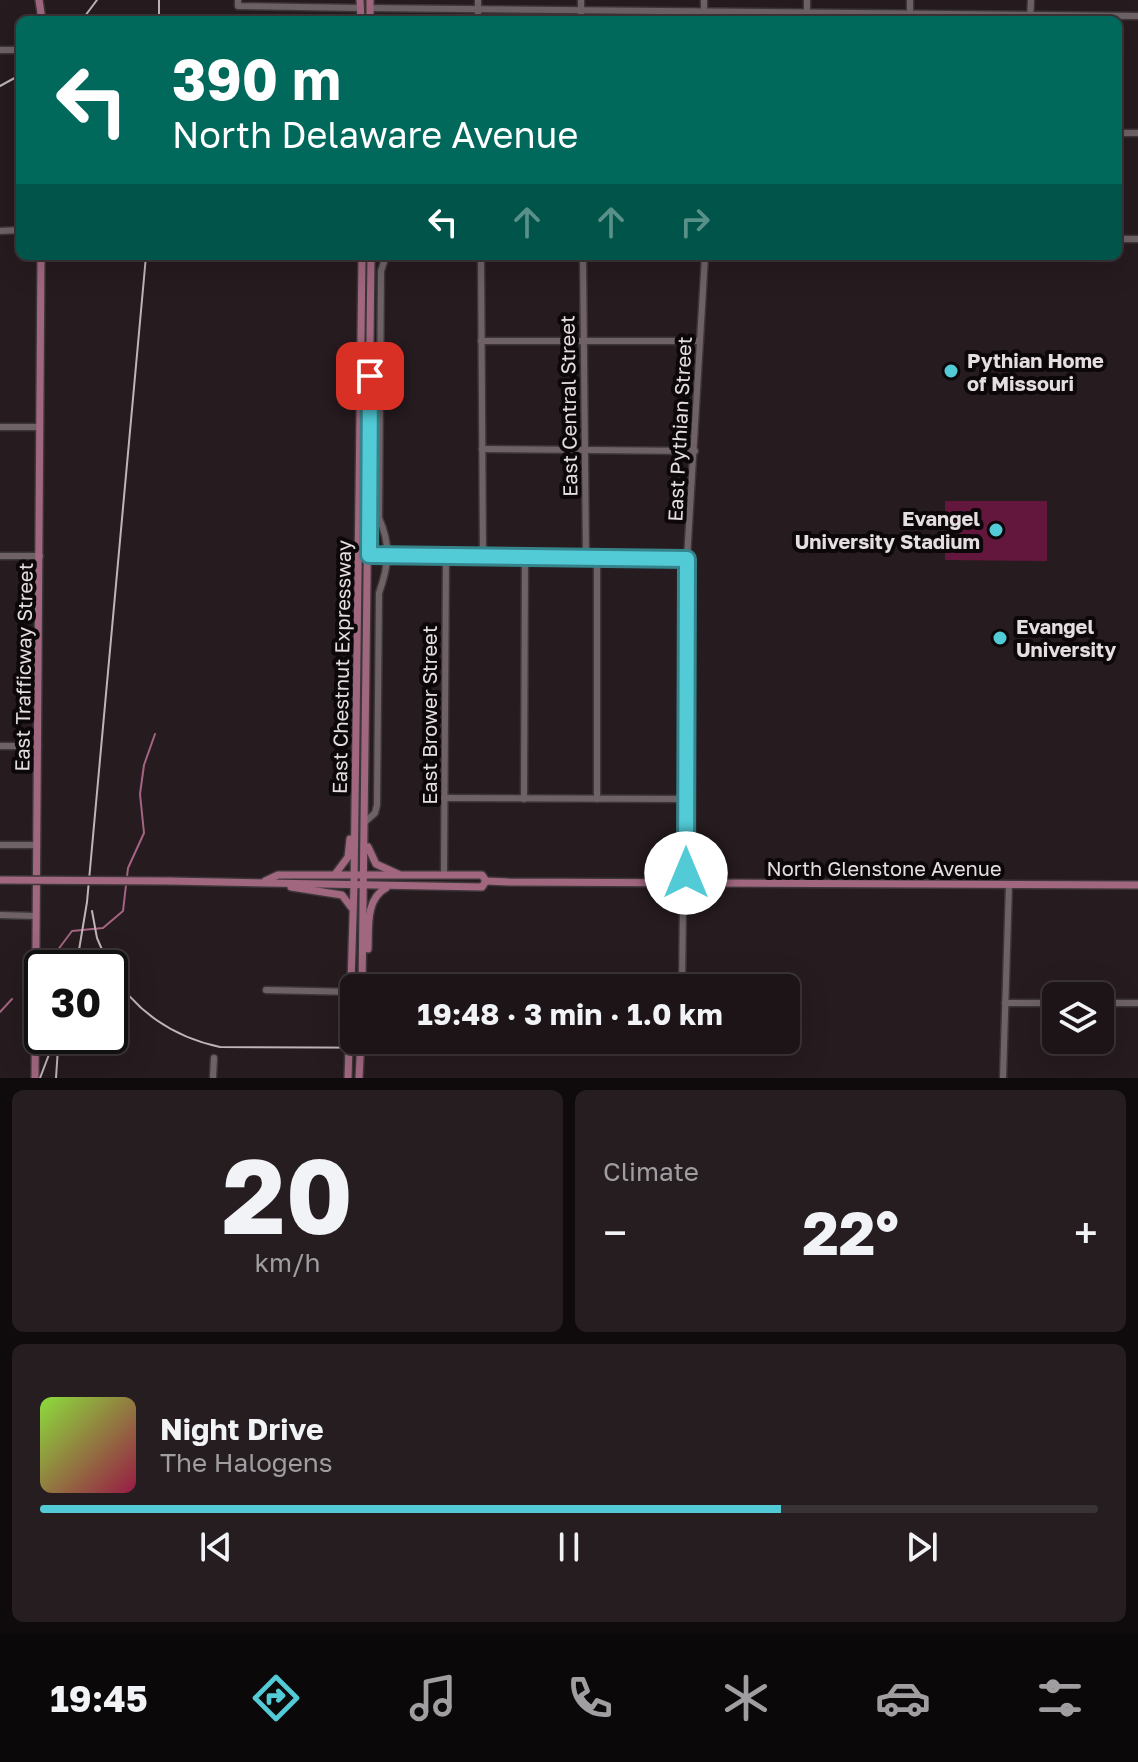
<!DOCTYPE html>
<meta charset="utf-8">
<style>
:root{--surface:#1c1417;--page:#251d20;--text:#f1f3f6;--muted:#a09ea1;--line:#3a3336;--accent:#52cbd7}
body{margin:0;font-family:"Golos Text",sans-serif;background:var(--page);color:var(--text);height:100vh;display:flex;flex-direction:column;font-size:30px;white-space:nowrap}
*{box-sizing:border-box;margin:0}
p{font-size:26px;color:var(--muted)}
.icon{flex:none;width:44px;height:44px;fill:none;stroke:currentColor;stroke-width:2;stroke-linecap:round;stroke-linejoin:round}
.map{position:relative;height:1078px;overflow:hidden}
.drawer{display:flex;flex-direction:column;gap:12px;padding:12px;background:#0f0b0d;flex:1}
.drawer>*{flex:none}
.guide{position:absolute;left:16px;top:16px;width:1106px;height:244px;border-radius:12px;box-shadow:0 8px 32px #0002,0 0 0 2px var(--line);background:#00695c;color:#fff;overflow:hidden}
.controls{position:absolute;left:1042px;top:982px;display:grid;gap:16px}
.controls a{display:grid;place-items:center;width:72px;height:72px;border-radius:12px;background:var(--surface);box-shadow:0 8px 32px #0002,0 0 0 2px var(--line);font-size:40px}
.speed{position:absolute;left:24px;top:950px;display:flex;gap:16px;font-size:40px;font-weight:700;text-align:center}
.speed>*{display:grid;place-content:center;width:104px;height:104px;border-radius:50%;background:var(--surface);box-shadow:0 8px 32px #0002,0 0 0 2px var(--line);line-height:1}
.speed .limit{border:4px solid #111;border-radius:12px;background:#fff;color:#111}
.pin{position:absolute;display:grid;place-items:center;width:68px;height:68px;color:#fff;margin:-34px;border-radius:16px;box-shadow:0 4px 12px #0006}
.me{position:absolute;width:88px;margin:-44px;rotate:0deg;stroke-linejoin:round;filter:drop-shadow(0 0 6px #0008)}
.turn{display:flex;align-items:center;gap:28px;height:168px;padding:0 24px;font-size:36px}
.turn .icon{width:104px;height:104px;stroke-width:2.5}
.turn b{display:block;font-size:56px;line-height:68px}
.lanes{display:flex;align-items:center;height:76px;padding:0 24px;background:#0003;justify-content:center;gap:40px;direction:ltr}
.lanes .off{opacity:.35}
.big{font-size:60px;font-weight:700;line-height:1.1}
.drawer .card{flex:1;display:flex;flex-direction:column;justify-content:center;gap:12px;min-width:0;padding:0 28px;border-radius:12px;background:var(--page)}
.drawer .dial{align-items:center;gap:0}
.dial b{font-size:104px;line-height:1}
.song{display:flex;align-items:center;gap:24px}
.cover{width:96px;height:96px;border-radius:12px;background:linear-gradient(135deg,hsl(90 70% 55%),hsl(340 70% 35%))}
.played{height:8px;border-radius:4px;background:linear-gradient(90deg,var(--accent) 70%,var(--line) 70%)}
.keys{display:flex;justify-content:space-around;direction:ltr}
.heat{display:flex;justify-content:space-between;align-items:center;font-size:44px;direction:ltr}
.drawer .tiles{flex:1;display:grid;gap:12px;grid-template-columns:1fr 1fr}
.card:last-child{grid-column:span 2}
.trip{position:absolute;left:340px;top:974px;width:460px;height:80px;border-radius:12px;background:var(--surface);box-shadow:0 8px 32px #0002,0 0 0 2px var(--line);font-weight:700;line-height:80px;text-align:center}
.tabs{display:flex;height:128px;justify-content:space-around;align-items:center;background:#0b0809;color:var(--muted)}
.tabs .icon{width:56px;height:56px}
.tabs .on{color:var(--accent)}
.tabs b{font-size:36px;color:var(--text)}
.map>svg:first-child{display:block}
</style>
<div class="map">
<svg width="1138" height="1078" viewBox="0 0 1138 1078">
<rect width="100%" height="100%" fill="#261b1f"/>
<!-- green -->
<polygon fill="#63173d" points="945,501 1047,501 1047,561 945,560"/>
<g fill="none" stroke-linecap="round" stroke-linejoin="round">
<!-- stream -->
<g stroke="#a46482" stroke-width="2">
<polyline points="48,963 72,931 103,928 123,911 128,868 144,833 140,794 144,765 155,734"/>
<polyline points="0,1012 12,999"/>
</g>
<!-- minor casing -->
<g stroke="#3d3639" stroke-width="9">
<g id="minor">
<polyline points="238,0 238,6 360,8"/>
<polyline points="478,0 478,20"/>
<polyline points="581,0 581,20"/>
<polyline points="704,0 704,20"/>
<polyline points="910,0 910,20"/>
<polyline points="370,8 1138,16"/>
<polyline points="807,20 807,0"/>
<polyline points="1030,20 1031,0"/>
<polyline points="0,50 20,50"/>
<polyline points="1118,133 1138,133"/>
<polyline points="0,231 20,230"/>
<polyline points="1118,239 1138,239"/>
<polyline points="481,256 483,556"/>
<polyline points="583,256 586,556"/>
<polyline points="481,341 700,341"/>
<polyline points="0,427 40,427"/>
<polyline points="482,449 695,451"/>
<polyline points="359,555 687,559"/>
<polyline points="0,556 40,556"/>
<polyline points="0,746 38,746"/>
<polyline points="444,798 686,799"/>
<polyline points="524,799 525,557"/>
<polyline points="597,799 597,557"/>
<path d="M366 821 375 813 377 805 379 593C389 565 391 545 379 518L381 271 386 256"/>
<polyline points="0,845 37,845"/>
<polyline points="444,874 446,556"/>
<polyline points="0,915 36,916"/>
<polyline points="682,988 687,559 705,256"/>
<polyline points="266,990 354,992"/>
<polyline points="1005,1003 1056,1003"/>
<polyline points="1100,1003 1138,1003"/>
<polyline points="213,1078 214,1058"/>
<polyline points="1003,1078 1009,885"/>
</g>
</g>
<!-- major casing -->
<g stroke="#3d3639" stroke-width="10">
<g id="major">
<polyline points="39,0 42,20"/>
<polyline points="360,0 361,20"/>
<polyline points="370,20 370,0"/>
<polyline points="368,847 376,864 398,874"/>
<polyline points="336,873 348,857 350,839"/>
<polyline points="169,881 482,887 486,881"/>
<polyline points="265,881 278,875 482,875 486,881 509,882 1138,885"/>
<polyline points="291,887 342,895 351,907"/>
<path d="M368 949C369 929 365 899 386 888"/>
<polyline points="362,988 371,256"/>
<polyline points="35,1078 41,256"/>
<polyline points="348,1078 354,885 362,256"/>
<polyline points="359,1078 361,1040"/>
</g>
</g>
<!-- minor -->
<use href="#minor" stroke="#6e6266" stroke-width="6"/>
<!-- major -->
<use href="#major" stroke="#a0677f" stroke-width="7"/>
<!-- rail -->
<g stroke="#bdb5b9" stroke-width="2">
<polyline points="159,0 159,20"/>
<polyline points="82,20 97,0"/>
<polyline points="0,86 20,75"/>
<polyline points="92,911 97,938 110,968"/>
<polyline points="76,968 87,902 146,256"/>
<path d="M110 969C134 1011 173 1037 220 1047L668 1049"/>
<polyline points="40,1078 56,1036"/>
<polyline points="56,1078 58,1048"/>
</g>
<!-- major-bridge casing -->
<g stroke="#3d3639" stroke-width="10" stroke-linecap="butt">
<polyline id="major-bridge" points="0,880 169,881"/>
</g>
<!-- major-bridge -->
<use href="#major-bridge" stroke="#a0677f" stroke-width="7"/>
</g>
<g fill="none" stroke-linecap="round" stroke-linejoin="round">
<!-- route casing -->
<g stroke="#35848c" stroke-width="20">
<polyline id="route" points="370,376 369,555 687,559 686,873"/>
</g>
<!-- route -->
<use href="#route" stroke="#52cbd7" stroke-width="14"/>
</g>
<!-- markers -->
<g fill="#52cbd7" stroke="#0c0709" stroke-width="3">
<circle cx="951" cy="371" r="8"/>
<circle cx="996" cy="530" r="8"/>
<circle cx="1000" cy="638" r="8"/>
</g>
<g text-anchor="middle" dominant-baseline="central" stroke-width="8" stroke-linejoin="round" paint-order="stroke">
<!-- poi labels -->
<g font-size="20" font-weight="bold" fill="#e5dee1" stroke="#0c0709" text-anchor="start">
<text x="967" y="360">Pythian Home<tspan x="967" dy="23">of Missouri</tspan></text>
<text x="980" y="518" text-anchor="end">Evangel<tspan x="980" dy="23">University Stadium</tspan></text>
<text x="1016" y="626">Evangel<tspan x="1016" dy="23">University</tspan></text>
</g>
<!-- street labels -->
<g font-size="20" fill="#e5dee1" stroke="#0c0709">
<text transform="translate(568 406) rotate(-91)">East Central Street</text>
<text transform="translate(679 429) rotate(-87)">East Pythian Street</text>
<text transform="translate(23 667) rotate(-89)">East Trafficway Street</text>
<text transform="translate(341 667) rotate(-89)">East Chestnut Expressway</text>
<text transform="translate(429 715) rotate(-90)">East Brower Street</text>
<text x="884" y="868">North Glenstone Avenue</text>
</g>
</g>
</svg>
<div class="controls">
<a><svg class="icon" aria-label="layers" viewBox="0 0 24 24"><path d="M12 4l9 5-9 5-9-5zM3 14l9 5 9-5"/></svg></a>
</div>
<div class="speed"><div class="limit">30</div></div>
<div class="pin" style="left:370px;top:376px;background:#d93025"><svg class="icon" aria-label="arrive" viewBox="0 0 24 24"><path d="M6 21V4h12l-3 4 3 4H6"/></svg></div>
<svg class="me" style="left:686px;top:873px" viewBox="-20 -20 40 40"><circle r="19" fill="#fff"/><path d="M0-13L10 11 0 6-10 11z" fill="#52cbd7"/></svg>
<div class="trip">19:48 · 3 min · 1.0 km</div>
<div class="guide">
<div class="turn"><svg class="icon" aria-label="left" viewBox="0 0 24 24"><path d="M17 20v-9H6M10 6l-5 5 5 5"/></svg><div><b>390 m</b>North Delaware Avenue</div></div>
<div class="lanes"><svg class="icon" aria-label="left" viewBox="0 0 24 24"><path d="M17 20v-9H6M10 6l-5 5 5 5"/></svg><svg class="icon off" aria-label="ahead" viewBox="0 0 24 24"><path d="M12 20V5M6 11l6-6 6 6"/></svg><svg class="icon off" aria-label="ahead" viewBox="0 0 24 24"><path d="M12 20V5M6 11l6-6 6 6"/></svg><svg class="icon off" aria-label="right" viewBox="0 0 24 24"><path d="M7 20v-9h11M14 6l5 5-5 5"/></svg></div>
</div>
</div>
<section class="drawer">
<div class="tiles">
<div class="card dial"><b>20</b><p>km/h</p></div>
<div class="card"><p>Climate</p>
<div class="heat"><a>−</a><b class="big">22°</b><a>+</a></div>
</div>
<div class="card">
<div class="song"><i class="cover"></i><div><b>Night Drive</b><p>The Halogens</p></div></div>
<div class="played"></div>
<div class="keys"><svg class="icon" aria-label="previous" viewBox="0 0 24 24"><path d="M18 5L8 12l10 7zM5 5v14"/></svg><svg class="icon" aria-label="pause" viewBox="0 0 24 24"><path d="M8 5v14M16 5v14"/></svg><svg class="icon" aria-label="next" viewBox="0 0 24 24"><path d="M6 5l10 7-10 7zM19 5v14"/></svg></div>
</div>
</div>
</section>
<nav class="tabs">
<b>19:45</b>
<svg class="icon on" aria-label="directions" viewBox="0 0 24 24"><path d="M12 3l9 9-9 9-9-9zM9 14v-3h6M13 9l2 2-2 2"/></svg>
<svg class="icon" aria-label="music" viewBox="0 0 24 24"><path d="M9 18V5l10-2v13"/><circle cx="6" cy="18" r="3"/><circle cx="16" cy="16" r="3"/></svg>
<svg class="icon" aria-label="phone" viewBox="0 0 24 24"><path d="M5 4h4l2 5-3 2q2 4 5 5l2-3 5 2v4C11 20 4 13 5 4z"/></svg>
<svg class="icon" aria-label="climate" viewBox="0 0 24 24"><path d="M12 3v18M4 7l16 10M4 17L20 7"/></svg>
<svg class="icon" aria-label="car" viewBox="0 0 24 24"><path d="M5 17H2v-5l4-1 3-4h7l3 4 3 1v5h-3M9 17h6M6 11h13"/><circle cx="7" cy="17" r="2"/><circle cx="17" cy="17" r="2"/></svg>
<svg class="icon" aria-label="filters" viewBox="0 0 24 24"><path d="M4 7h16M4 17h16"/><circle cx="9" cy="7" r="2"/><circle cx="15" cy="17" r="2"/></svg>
</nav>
